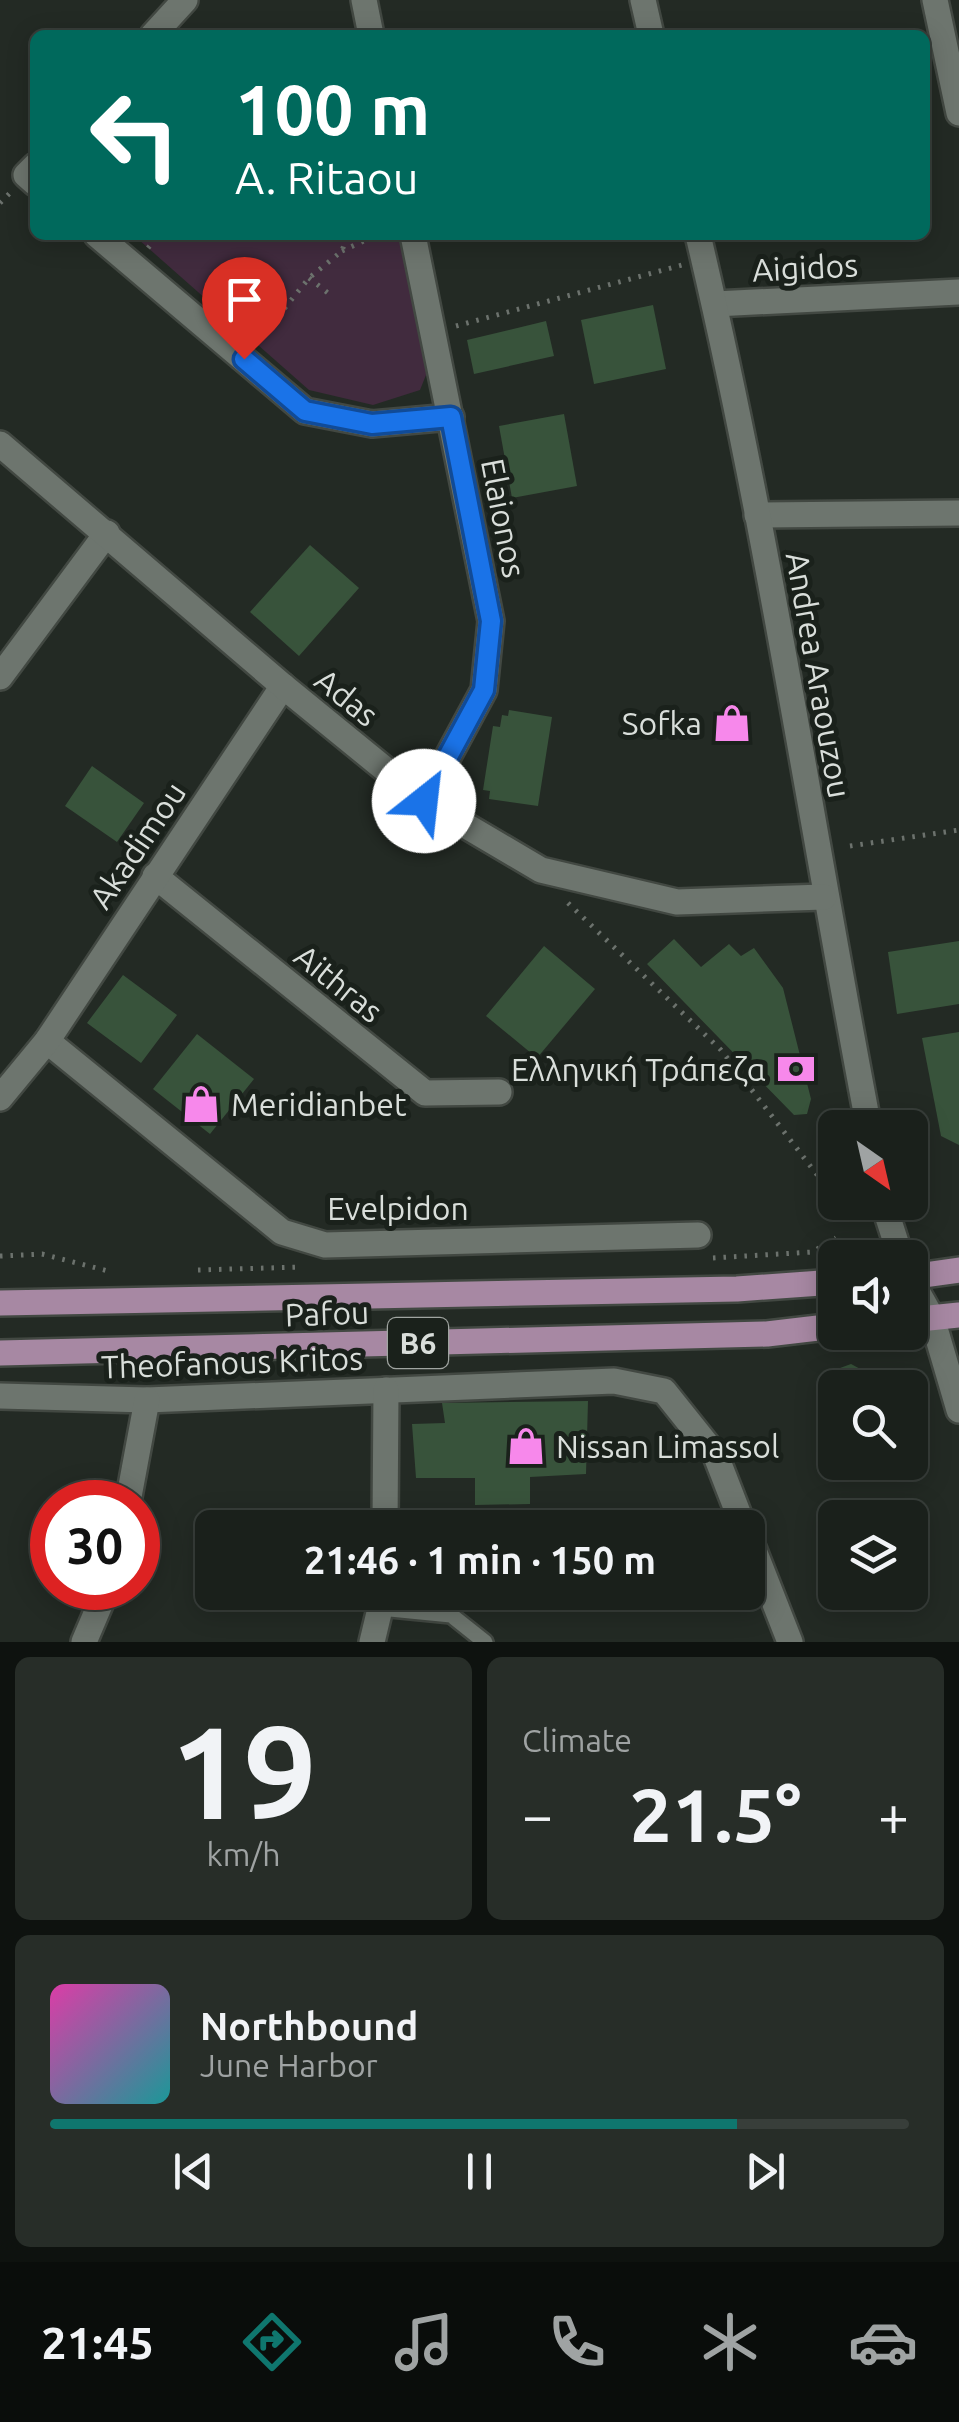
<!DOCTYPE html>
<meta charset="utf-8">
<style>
:root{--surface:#1a201b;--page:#272d28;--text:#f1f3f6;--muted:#9fa3a3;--line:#383e3a;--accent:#0f766e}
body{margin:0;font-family:Ubuntu,sans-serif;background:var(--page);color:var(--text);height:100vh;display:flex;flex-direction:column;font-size:38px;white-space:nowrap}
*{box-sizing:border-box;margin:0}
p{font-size:32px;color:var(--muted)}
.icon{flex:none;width:55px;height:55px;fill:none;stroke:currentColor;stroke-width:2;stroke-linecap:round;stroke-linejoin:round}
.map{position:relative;height:1642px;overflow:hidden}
.side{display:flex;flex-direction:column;gap:15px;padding:15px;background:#0e120f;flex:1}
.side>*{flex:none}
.banner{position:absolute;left:30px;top:30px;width:900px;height:210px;border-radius:15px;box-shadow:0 5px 25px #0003,0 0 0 2px var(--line);background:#00695c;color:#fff;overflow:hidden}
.needle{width:65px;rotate:146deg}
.fabs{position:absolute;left:818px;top:1110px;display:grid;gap:20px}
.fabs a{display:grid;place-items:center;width:110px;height:110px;border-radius:15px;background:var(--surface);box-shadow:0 5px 25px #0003,0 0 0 2px var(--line);font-size:50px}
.speed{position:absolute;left:30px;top:1480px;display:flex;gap:20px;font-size:50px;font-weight:700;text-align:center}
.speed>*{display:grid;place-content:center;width:130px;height:130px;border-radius:50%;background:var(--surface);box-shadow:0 5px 25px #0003,0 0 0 2px var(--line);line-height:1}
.speed .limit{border:15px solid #d22;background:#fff;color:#111}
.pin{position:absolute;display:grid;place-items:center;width:85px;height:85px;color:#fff;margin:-102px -42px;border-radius:50% 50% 50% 0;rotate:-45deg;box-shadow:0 0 10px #0007}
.pin .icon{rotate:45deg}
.me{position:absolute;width:110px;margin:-55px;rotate:29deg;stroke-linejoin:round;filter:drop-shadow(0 0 8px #0008)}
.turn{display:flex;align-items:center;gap:35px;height:210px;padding:0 40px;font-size:45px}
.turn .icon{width:130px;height:130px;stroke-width:2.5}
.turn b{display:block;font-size:70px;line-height:85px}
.big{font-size:75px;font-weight:600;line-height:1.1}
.side .card{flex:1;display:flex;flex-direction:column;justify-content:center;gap:15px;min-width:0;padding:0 35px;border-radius:15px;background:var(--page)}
.side .dial{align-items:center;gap:0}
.dial b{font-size:130px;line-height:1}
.song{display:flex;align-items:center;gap:30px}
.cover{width:120px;height:120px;border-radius:15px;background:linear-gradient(135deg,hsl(320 70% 55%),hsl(180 70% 35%))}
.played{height:10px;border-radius:5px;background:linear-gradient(90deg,var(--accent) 80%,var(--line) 80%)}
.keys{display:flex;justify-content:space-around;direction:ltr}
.heat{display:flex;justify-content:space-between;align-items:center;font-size:55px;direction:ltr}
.side .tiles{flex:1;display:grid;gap:15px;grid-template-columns:1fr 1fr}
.card:last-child{grid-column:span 2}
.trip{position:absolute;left:195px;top:1510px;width:570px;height:100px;border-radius:15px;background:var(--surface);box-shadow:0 5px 25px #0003,0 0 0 2px var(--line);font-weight:600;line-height:100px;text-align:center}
.tab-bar{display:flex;height:160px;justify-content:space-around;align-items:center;background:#0a0d0b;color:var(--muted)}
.tab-bar .icon{width:70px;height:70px}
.tab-bar .selected{color:var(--accent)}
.tab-bar b{font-size:45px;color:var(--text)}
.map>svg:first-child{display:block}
</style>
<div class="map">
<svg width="959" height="1642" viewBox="0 0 959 1642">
<rect width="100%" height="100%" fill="#232a24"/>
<!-- green -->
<polygon fill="#412b3e" points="142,235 405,235 432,360 420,390 373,405 309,390 138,239"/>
<!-- building -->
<g fill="#38533b">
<polygon points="653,305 666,369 594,384 581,320"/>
<polygon points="546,321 554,356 474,374 467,340"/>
<polygon points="564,414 577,486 512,498 499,426"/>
<polygon points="310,545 359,588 299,656 250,612"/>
<polygon points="509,710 552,717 538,806 489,799 490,791 483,790 493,726 500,727 502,715 508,716"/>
<polygon points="92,766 144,803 117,842 65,806"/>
<polygon points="674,939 701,967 729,944 741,956 754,948 783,988 811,1099 807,1114 794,1115 647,964"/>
<polygon points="959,941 959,1004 897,1014 888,952"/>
<polygon points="544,946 595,989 537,1058 486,1016"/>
<polygon points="123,975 177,1015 141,1063 87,1023"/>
<polygon points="959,1032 959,1145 941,1136 922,1038"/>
<polygon points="197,1034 254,1079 210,1134 153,1089"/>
<polygon points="851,1364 881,1380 894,1388 834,1388 829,1372"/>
<polygon points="910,1397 914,1399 927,1440 910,1445"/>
<polygon points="588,1401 586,1474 530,1477 530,1504 475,1505 475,1478 416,1478 412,1424 445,1423 442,1403"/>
</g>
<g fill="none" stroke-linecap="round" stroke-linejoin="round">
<!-- lane casing -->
<g stroke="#424842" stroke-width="20">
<polyline id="lane" points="380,1608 451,1615 485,1642"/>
</g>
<!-- street casing -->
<g stroke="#424842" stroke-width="30">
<g id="street">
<polyline points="364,0 371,35"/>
<polyline points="935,0 959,113"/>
<polyline points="153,35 185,0"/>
<polyline points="35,166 26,175 35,183"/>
<polyline points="97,235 305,411 372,424 451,417"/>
<polyline points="413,235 491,621 484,690 424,801"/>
<polyline points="715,304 959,292"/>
<polyline points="757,515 959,513"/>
<polyline points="0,677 107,533"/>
<polyline points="155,876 425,1093 499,1092"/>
<polyline points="47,1041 282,1232 325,1245 698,1235"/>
<polyline points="0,1098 47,1041 283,686"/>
<polyline points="0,1396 147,1400 614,1381 664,1391 716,1456 744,1528"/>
<polyline points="128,1502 147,1400"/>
<polyline points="385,1528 386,1390"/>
<polyline points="748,1535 790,1642"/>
<polyline points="84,1642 107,1588"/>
<polyline points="372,1642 384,1592"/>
</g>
</g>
<!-- secondary casing -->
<g stroke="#424842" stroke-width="30">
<g id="secondary">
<polyline points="643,0 651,35"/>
<path d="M698 235C768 530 812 830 869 1128"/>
<polyline points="0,444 283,686 424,801 541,870 677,902 824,897"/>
<polyline points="883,1202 901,1258"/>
<polyline points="910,1279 932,1318 959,1410"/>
</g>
</g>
<!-- primary casing -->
<g stroke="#424842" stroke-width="30">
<g id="primary">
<polyline points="910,1277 959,1270"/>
<polyline points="0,1303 737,1289 835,1282"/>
<polyline points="910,1320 959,1315"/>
<polyline points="0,1353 767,1334 835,1326"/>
</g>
</g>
<!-- path -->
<g stroke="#6c726d" stroke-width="5" stroke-dasharray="2.5 8" stroke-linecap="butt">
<polyline points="0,203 11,192"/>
<polyline points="148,248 159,235"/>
<polyline points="342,251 377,235"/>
<polyline points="309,278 333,297"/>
<polyline points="456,326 682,265"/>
<polyline points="258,341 309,278 342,251 347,235"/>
<polyline points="850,846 959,830"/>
<polyline points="568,903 721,1050 835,1198"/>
<polyline points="839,1202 848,1215"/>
<polyline points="0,1256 42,1254 112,1272"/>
<polyline points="713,1258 812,1252 836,1238"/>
<polyline points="198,1270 302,1267"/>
</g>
<!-- lane -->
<use href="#lane" stroke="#6d756e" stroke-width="15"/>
<!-- street -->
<use href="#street" stroke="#6d756e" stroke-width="25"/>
<!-- secondary -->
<use href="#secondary" stroke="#6d756e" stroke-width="25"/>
<!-- primary -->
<use href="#primary" stroke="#a788a3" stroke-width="25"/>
</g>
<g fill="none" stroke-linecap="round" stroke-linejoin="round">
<!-- route casing -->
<g stroke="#114b97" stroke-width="25">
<polyline id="route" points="244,359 305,411 372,424 451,417 491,621 484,690 424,801"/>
</g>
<!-- route -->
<use href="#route" stroke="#1a73e8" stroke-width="18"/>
</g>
<!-- icons -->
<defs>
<g id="shop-bare" transform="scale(3)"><path d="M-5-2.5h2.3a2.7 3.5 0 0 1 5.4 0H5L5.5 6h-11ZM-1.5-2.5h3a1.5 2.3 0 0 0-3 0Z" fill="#f788eb" stroke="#1a211b" stroke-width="2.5" paint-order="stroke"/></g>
<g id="bank-bare" transform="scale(3)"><path d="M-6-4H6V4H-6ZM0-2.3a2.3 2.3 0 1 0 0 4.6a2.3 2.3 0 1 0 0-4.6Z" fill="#f788eb" stroke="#1a211b" stroke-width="2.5" paint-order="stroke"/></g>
</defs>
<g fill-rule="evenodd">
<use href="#shop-bare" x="732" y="723"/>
<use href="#bank-bare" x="796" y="1069"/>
<use href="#shop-bare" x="201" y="1104"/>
<use href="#shop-bare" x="526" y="1446"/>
</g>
<g text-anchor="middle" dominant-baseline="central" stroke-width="10" stroke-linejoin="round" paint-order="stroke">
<!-- shield labels -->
<rect fill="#1a211b" stroke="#a0a5a1" stroke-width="2.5" x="388" y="1318" width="60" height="50" rx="8"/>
<g font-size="30" font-weight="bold" fill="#d9deda">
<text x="418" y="1343">B6</text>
</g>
<!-- street labels -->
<g font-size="32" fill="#d9deda" stroke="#1a211b">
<text transform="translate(805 267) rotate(-3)">Aigidos</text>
<text transform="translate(504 518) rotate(79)">Elaionos</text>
<text transform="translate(819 675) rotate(80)">Andrea Araouzou</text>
<text transform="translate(347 697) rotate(39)">Adas</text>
<text transform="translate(137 845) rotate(-56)">Akadimou</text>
<text transform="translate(339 983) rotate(39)">Aithras</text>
<text x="398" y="1208">Evelpidon</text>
<text transform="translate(327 1313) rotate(-2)">Pafou</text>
<text transform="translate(232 1362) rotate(-2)">Theofanous Kritos</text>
</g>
<!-- poi labels -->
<g font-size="32" fill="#d9deda" stroke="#1a211b" text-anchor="end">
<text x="702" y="723">Sofka</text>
<text x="766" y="1069">Ελληνική Τράπεζα</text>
<text x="231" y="1104" text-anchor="start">Meridianbet</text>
<text x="556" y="1446" text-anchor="start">Nissan Limassol</text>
</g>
</g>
</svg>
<div class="fabs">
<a><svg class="needle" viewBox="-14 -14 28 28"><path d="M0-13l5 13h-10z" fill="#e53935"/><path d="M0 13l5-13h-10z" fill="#9fa3a3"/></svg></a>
<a><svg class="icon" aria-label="sound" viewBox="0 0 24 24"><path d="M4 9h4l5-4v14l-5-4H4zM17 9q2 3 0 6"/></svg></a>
<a><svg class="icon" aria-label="search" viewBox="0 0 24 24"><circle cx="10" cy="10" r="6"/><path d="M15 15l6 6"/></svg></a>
<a><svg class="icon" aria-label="layers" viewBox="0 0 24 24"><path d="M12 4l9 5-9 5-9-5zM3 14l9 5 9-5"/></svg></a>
</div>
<div class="speed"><div class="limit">30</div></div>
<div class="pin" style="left:244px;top:359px;background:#d93025"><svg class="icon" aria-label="arrive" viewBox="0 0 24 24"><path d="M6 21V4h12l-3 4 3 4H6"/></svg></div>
<svg class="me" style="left:424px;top:801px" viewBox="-20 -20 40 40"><circle r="19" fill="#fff"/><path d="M0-13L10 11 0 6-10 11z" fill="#1a73e8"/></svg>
<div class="trip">21:46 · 1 min · 150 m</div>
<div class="banner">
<div class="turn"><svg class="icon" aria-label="left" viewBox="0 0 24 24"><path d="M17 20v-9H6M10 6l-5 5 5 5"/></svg><div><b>100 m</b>A. Ritaou</div></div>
</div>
</div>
<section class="side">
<div class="tiles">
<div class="card dial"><b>19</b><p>km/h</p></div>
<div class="card"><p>Climate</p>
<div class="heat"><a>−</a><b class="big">21.5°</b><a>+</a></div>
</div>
<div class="card">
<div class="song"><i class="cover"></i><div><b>Northbound</b><p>June Harbor</p></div></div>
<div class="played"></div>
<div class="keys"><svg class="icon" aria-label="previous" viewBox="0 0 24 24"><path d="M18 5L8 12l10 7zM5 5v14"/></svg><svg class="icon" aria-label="pause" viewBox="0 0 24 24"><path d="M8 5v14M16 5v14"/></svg><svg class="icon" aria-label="next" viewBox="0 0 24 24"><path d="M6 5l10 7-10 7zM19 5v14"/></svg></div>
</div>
</div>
</section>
<nav class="tab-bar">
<b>21:45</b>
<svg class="icon selected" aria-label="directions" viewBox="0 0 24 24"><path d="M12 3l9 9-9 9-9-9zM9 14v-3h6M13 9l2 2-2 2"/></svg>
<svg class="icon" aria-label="music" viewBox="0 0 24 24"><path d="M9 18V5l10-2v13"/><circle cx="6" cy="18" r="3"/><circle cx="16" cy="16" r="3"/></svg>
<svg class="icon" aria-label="phone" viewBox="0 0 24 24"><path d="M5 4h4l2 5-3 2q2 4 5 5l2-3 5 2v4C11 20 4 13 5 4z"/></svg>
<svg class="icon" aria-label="climate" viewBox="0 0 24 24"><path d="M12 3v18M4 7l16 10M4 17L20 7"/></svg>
<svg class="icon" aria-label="car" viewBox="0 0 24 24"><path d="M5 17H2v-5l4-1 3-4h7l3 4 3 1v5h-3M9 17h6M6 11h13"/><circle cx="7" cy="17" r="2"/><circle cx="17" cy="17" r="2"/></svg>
</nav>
